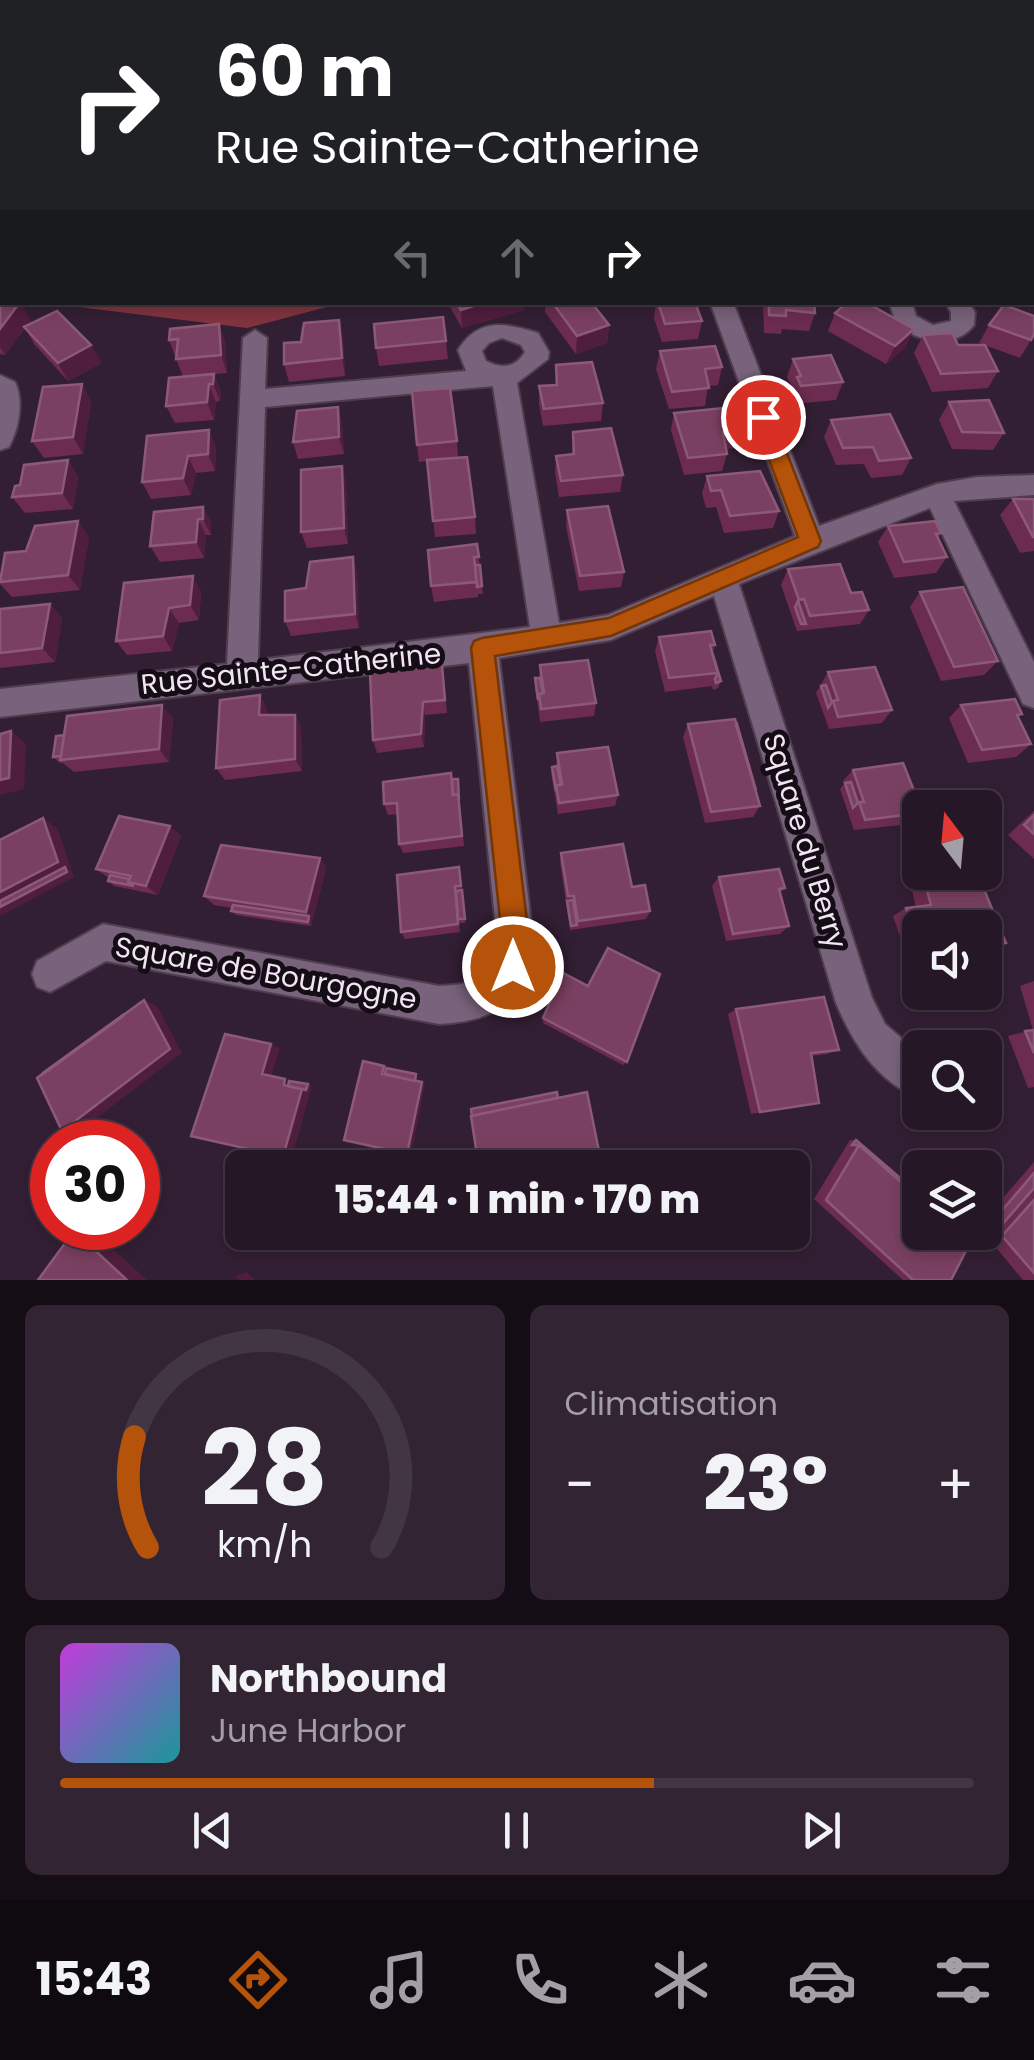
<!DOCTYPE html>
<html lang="fr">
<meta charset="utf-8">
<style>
:root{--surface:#261727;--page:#322433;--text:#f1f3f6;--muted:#a49fa7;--line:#423644;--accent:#b45309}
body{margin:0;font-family:Poppins,sans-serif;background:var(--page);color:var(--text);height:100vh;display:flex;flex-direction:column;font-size:38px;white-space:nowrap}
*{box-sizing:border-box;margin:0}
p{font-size:32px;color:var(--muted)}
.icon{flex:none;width:55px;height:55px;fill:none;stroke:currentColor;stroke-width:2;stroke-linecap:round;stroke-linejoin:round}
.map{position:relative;height:1280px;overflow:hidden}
.panel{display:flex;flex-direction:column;gap:25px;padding:25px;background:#150d15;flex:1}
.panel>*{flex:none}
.hud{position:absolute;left:0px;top:0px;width:1035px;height:305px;box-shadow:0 5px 15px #0003,0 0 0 2px var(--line);background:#202124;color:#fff;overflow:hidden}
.needle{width:65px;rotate:344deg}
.buttons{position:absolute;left:902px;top:790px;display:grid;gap:20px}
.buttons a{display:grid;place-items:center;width:100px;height:100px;border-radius:15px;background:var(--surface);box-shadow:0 5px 15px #0003,0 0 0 2px var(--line);font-size:50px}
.speed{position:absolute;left:30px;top:1120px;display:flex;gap:20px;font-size:50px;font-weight:700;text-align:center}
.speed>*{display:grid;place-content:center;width:130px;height:130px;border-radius:50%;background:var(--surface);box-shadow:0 5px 15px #0003,0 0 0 2px var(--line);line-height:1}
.speed .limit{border:15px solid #d22;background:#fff;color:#111}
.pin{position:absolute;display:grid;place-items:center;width:85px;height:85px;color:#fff;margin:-42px;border:5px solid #fff;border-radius:50%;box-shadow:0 2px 10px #0007}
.me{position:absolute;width:110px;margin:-55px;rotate:0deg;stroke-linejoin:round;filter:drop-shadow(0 0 8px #0008)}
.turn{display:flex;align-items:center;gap:35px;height:210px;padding:0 50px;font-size:45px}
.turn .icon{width:130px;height:130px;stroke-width:2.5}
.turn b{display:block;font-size:70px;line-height:85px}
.lanes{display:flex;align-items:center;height:95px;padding:0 50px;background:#0003;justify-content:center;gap:50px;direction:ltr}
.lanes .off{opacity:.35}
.big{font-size:75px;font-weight:800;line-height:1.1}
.panel .widget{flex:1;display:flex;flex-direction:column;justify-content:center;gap:15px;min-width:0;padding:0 35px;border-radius:15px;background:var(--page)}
.panel .dial{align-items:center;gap:0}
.dial svg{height:260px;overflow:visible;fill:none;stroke:var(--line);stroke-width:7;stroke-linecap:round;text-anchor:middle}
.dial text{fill:var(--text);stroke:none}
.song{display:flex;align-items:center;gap:30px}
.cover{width:120px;height:120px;border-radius:15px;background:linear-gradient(135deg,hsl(290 70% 55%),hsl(180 70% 35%))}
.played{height:10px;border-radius:5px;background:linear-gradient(90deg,var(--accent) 65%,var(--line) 65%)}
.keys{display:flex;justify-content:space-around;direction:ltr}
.heat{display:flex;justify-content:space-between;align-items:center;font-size:55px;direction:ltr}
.panel .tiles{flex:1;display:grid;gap:25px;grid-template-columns:1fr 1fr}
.widget:last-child{grid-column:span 2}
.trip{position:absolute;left:225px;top:1150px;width:585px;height:100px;border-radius:15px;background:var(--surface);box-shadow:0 5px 15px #0003,0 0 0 2px var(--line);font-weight:800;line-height:100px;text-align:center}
.tabs{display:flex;height:160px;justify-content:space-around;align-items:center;background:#0f0910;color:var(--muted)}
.tabs .icon{width:70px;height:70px}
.tabs .on{color:var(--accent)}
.tabs b{font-size:45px;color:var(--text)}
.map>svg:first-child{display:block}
</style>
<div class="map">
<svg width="1034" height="1280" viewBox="0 0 1034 1280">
<rect width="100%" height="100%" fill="#331f34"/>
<!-- forest -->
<g fill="#81343f">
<polygon points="303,0 1034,0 1034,233 1032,2 299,2"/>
<polygon points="47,303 342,303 247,328"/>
</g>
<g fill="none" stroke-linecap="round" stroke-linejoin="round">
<!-- street casing -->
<g stroke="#4e3d4f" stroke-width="4">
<g id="street">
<path d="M710 302H733L819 526 937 484 977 477 1034 475V495L954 501 1034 662V708L1023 704 930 508 739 584 872 998 885 1024 920 1054V1099C876 1080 854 1045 836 1003L714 596 611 640 499 658 533 938C526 999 500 1021 439 1024L106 961 50 992 37 987 32 974 37 961 103 924 439 986C479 984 491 980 497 938L469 663 0 717V689L227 664 243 338 255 330 267 338 265 389 466 371 458 350C479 317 506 323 538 333L549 352 548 359 517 383 559 623 608 615 795 536ZM502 338 521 345 525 352C515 368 502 369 486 361L482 351 489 343ZM493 386 530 627 258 660 265 407Z"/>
<path d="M889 302H912L916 316 933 325 951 321V312L945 302H968L975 312 974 325C955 350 919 341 897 326Z"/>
<path d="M0 375 15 382C24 401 19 428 9 447L0 450Z"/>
</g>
</g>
<!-- street -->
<use href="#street" fill="#79627b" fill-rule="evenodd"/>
</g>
<!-- wall -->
<g fill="#6b2c4f">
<polygon points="25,0 54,0 52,2 26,2"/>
<polygon points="80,0 124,0 122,2 81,2"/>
<polygon points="128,0 166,0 164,2 129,2"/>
<polygon points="0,298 31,320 27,326 91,345 101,363 68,381 35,345 25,328 5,355 0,354"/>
<polygon points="449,302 524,302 524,310 462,328 450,307"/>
<polygon points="546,302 591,302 609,325 607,343 576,354 545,312"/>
<polygon points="656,302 699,302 698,312 702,321 698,339 662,342 654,318"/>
<polygon points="763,302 814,302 815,313 809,331 782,329 781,334 764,333"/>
<polygon points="835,313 906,347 886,364 828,331"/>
<polygon points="219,324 225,342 227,373 214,374 221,392 220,401 216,402 214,420 175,423 166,406 183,377 169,340"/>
<polygon points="989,325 1031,340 1020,358 979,343"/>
<polygon points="923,335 958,345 998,371 988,388 932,392 914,353"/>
<polygon points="343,338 345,376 289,382 284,364"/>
<polygon points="446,341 448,359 379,366 376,348"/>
<polygon points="660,351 722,367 718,385 708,386 705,406 669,409 656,369"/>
<polygon points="793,359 843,382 836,400 794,404 790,394 792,388 787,377"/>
<polygon points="556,365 603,403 601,421 543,426 539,404 539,386 555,385"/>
<polygon points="82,384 91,401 83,454 44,458 32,441"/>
<polygon points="949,402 1004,433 993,450 952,449 939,420"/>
<polygon points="338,407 342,425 344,454 298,459 293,442"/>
<polygon points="674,413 741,430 736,448 726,449 727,454 722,471 684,475 671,430"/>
<polygon points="831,420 911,458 902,475 871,478 864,464 836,465 824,437"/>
<polygon points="573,432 623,475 620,492 559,497 555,473 556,456 572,454"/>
<polygon points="147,436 216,447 215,471 196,473 191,495 151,499 142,482"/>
<polygon points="457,441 458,457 475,517 476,534 435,537 427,461 419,462 417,445"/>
<polygon points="68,460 78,477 73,509 25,513 12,497 20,485"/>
<polygon points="707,476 779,511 773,528 724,533 716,507 706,508 702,493"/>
<polygon points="346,483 348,544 307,548 301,532"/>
<polygon points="1013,499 1034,499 1034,551 1020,553 1000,515"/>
<polygon points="203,507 211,523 211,535 206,535 204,558 160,562 150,546"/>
<polygon points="567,510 624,572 621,587 579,591 566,526"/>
<polygon points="888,526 941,533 938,538 947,557 936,573 894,578 878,542"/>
<polygon points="89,537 80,590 12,597 0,584 0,576 26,551"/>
<polygon points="477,544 483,594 478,594 478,597 434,602 431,586"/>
<polygon points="788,569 851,593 869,610 860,624 797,631 781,585"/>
<polygon points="357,573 359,628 291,636 285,621 306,588"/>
<polygon points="124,583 201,591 199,620 179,623 172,651 127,655 116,641"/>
<polygon points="920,592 998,661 984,675 941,681 910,607"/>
<polygon points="50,604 62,619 55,662 0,668 0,609"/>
<polygon points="659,637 715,645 713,652 721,681 718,688 713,690 712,686 665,692 655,651"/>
<polygon points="442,665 447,713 425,715 424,747 377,753 373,740"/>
<polygon points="540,665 596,703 594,716 540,722 535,685 535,678 539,678"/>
<polygon points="828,672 892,710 882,723 829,729 816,693"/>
<polygon points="961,705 1022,714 1018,717 1031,744 1016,757 968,763 949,718"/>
<polygon points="267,708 267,715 295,715 301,728 302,771 225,780 216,768"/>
<polygon points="173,718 169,762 74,772 63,763 60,763 53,757"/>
<polygon points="688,724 760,806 753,817 705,823 683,737"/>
<polygon points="557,753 618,795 615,806 558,814 551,773 552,767 556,766"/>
<polygon points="853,770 920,808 920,815 910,824 854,830 840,789 844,784 843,781"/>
<polygon points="452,779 458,779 464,846 403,853 399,844 398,814 388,815 384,804"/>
<polygon points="1034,811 1034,859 1008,835"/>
<polygon points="170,826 181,836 158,895 114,886 108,881 109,878 96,869"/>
<polygon points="561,853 632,887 650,911 646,919 570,930 560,862"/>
<polygon points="320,858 326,868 311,926 236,915 231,911 232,908 214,905 204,896"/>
<polygon points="920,864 920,872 977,872 1006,943 985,951 985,928 920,928 920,960 909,962 893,916 906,908 916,907 908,874"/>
<polygon points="459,867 465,923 459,923 460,932 405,939 401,932"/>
<polygon points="719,877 785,888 780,893 789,926 780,934 726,941 712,886"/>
<polygon points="1034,981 1034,1087 1028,1088 1008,1036 1033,1030 1020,986"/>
<polygon points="736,1009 839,1050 827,1054 812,1056 819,1103 751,1114 728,1014"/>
<polygon points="543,1018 627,1062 623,1065 543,1023"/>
<polygon points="850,1140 856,1140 951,1280 903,1280 814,1199"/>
<polygon points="1034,1162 1034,1280 1023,1280 983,1232 985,1232 985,1219"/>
</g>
<!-- shaded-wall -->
<g fill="#4f1e3d">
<polygon points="20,302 31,320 5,355 0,347 0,329"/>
<polygon points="486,302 524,302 524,310 462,328 461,310"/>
<polygon points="339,320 343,338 345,376 342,358"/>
<polygon points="219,324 225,342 227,373 221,355"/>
<polygon points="609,325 607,343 576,354 577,336"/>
<polygon points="914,329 906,347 886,364 895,346"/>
<polygon points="91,345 101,363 68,381 58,363"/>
<polygon points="214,374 221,392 220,401 213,384"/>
<polygon points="82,384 91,401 83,454 73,437"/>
<polygon points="209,384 216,402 214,420 207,402"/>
<polygon points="338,407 342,425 344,454 339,437"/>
<polygon points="209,430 216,447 215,471 208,454"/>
<polygon points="188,456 196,473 191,495 183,478"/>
<polygon points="68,460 78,477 73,509 62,493"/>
<polygon points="342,466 346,483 348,544 344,528"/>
<polygon points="203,507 211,523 211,535 203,519"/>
<polygon points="198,519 206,535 204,558 196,542"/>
<polygon points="78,521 89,537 80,590 68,575"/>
<polygon points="353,557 357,573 359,628 355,614"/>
<polygon points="193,576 201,591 199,620 190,605"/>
<polygon points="50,604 62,619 55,662 42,648"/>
<polygon points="169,608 179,623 172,651 163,636"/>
<polygon points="260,695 267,708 267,728 259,715"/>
<polygon points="423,702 425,715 424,747 421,734"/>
<polygon points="162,705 173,718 169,762 159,749"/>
<polygon points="295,715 301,728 302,771 295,759"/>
<polygon points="11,731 26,744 24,789 0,795 0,780"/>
<polygon points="43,818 58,829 74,877 0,916 0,892"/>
<polygon points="170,826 181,836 158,895 146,886"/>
<polygon points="320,858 326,868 311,926 308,922 309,916 306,912"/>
<polygon points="144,1000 157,1006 182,1053 78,1132 62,1131"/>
<polygon points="271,1044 280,1048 271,1077 262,1074"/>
<polygon points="422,1082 425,1085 411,1154 407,1154"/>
<polygon points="308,1084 312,1086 292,1157 283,1157 302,1089"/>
<polygon points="91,1229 147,1280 127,1280 74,1231"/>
<polygon points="246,1272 255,1280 239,1280 235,1277"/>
</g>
<!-- building -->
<g fill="#7a4061" stroke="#8c5a78" stroke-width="2.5">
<polygon points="0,0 17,0 16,2 2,2 2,5 0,5"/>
<polygon points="182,0 237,0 235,2 207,2"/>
<polygon points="249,0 268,0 267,2 248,2"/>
<polygon points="0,298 2,299 2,302 20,302 0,329"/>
<polygon points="456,302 486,302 461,310"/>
<polygon points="552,302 591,302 609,325 577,336"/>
<polygon points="658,302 699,302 700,304 696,305 702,321 665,324"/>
<polygon points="769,302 814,302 815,313 786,310 786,316 769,315"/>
<polygon points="848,302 865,302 914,329 895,346 835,313"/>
<polygon points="1004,305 1034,316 1034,334 1031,340 989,325"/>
<polygon points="57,311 91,345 58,363 24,327"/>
<polygon points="443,317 446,341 376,348 374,324"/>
<polygon points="339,320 342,358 284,364 284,343 301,342 304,323"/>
<polygon points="219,324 221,355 176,359 178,339 169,340 170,329"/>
<polygon points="952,333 958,345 985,345 998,371 941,374 923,335"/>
<polygon points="715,346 722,367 705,369 709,388 672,392 660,351"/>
<polygon points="831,355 843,382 801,386 797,377 801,376 793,359"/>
<polygon points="592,362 603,403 544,409 539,386 557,385 556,365"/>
<polygon points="214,374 213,384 209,384 207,402 166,406 169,378"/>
<polygon points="82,384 73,437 32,441 43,387"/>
<polygon points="450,388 457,441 417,445 412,391"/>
<polygon points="989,400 1004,433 962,432 949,402"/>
<polygon points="338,407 339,437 293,442 297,411"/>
<polygon points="733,407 741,430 723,432 727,454 688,458 674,413"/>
<polygon points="890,414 911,458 879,461 873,447 843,448 831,420"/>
<polygon points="611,428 623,475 561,481 556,456 574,454 573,432"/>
<polygon points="209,430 208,454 188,456 183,478 142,482 147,436"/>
<polygon points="467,457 475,517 433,521 427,460"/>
<polygon points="68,460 62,493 12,497 15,486 20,485 24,465"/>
<polygon points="342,466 344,528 301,532 301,470"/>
<polygon points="760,471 779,511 730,516 721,490 711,491 707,476"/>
<polygon points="1013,499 1034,499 1034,537 1033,537"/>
<polygon points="608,506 624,572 580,576 567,510"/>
<polygon points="203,507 203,519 198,519 196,542 150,546 154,512"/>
<polygon points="78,521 68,575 0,582 5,553 26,551 35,526"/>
<polygon points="935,521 941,533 936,534 947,557 904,562 888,526"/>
<polygon points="477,544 479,557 474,557 477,582 431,586 428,550"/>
<polygon points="353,557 355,614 285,621 285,591 306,588 310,562"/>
<polygon points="840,564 851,593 862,592 869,610 810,616 804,599 799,600 788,569"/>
<polygon points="475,565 480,565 482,586 477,587"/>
<polygon points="193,576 190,605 169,608 163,636 116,641 124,583"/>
<polygon points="963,587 998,661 954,667 920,592"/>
<polygon points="798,601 806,624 801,624 795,607"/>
<polygon points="50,604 42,648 0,653 0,609"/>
<polygon points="711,631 715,645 710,645 718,673 669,678 659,637"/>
<polygon points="712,652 721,681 716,683 715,679 718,673"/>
<polygon points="588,660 596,703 541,709 539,694 544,693 540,665"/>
<polygon points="442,665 445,700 423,702 421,734 373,740 370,673"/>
<polygon points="875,667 892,710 838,717 833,701 838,700 828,672"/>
<polygon points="535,678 540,678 543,693 539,694 538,700"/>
<polygon points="826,685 832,702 828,708 821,686"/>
<polygon points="260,695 259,715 295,715 295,759 216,768 220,700"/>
<polygon points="1015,699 1022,714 1017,715 1031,744 982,750 961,705"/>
<polygon points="162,705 159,749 60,760 67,716"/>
<polygon points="735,719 760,806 711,812 688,724"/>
<polygon points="737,724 756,790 736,725"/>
<polygon points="11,731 9,778 0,780 0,734"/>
<polygon points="64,735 61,756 53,757 56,736"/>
<polygon points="608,747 618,795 559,803 556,785 562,784 557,753"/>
<polygon points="903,763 921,808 920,813 865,820 859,802 864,802 853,770"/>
<polygon points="557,766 561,785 556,785 556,791 552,767"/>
<polygon points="451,773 453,795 458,794 462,836 399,844 397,803 384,804 383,782"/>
<polygon points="452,779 458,779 459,800 458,794 453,795"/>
<polygon points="851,782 858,803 853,808 845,783"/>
<polygon points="1034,815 1034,834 1024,825"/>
<polygon points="119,816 170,826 146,886 128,882 131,876 96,869"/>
<polygon points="43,818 58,862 0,892 0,840"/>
<polygon points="623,844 632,887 645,885 650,911 578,921 574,896 568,896 561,853"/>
<polygon points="221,845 320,858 306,912 204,896"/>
<polygon points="65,867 67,872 0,907 0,901"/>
<polygon points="459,867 461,886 455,886 458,924 401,932 397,875"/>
<polygon points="779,869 785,888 779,889 789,926 733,934 719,877"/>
<polygon points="922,872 977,872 1006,943 985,946 985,928 920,928 920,948 906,908 931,905"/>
<polygon points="110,875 129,879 128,882 134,886 108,881"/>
<polygon points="462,890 465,919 458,919 456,891"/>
<polygon points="573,900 577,925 571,926 567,901"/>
<polygon points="233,905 309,916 308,922 231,911"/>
<polygon points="608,948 660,974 627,1062 543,1018 563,973 588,986"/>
<polygon points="824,997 839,1050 811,1053 819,1103 760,1112 736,1009"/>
<polygon points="144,1000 170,1049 62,1131 37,1078"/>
<polygon points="123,1015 123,1016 43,1074 43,1073"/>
<polygon points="1034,1030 1034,1053 1025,1031"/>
<polygon points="225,1034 271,1044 262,1074 285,1079 284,1085 302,1089 283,1157 191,1136"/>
<polygon points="363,1061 384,1066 382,1074 422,1082 407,1154 344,1140"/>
<polygon points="386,1068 416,1074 415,1081 385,1074"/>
<polygon points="289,1081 308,1084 306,1090 288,1086"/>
<polygon points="557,1092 558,1098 472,1116 471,1109"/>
<polygon points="587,1092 601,1161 571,1168 479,1168 471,1116"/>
<polygon points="856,1140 920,1195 920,1199 859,1145 852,1145"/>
<polygon points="859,1145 920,1199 920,1232 959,1232 970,1243 951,1280 913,1280 826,1200"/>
<polygon points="1034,1173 1034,1188 993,1235 987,1228"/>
<polygon points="1034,1200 1034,1273 1002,1236"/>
<polygon points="74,1231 127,1280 38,1280"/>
</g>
<!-- route -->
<polygon fill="#b45309" stroke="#753606" stroke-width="2.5" points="763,410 773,417 821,541 818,547 611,636 495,656 529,938 523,977 513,981 503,977 499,967 502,938 471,648 474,641 482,638 609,618 798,537 753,417"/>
<g text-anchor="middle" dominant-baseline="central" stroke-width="10" stroke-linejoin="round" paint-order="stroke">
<!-- street labels -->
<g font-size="28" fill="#f2e5f3" stroke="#150d16">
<text transform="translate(291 669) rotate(-6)">Rue Sainte-Catherine</text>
<text transform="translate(805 841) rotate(73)">Square du Berry</text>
<text transform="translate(266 973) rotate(10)">Square de Bourgogne</text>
</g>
</g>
</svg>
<div class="buttons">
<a><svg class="needle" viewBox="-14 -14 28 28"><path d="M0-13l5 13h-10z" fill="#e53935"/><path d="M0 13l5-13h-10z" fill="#a49fa7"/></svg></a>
<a><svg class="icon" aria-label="sound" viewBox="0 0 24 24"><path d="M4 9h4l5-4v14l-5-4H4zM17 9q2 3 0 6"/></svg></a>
<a><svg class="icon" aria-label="search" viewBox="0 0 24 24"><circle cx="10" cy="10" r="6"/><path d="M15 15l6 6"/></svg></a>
<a><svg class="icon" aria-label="layers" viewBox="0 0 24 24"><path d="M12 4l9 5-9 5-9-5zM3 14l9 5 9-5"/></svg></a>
</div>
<div class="speed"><div class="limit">30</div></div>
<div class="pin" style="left:763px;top:417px;background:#d93025"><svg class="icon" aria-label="arrive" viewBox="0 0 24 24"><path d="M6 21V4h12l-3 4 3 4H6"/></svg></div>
<svg class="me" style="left:513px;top:967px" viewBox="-20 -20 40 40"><circle r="17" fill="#b45309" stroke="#fff" stroke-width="3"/><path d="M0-11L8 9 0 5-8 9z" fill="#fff"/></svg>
<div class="trip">15:44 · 1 min · 170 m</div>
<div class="hud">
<div class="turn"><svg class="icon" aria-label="right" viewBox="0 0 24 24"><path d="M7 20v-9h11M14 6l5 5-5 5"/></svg><div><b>60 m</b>Rue Sainte-Catherine</div></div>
<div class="lanes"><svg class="icon off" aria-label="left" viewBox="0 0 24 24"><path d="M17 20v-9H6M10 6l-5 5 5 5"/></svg><svg class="icon off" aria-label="ahead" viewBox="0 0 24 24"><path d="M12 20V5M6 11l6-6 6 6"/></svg><svg class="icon" aria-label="right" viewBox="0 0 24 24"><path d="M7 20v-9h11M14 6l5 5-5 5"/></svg></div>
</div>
</div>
<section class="panel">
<div class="tiles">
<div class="widget dial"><svg viewBox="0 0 100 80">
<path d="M14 69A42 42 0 1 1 86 69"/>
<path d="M14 69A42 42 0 0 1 10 35" stroke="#b45309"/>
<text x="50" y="56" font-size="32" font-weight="700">28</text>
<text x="50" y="72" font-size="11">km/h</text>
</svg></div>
<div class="widget"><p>Climatisation</p>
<div class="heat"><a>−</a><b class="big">23°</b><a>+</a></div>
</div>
<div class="widget">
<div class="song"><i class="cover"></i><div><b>Northbound</b><p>June Harbor</p></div></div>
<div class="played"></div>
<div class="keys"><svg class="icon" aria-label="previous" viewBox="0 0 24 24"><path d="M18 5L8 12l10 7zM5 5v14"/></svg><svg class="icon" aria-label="pause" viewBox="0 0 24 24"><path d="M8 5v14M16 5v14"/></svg><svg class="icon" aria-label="next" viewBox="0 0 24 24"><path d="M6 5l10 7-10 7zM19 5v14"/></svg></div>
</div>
</div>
</section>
<nav class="tabs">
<b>15:43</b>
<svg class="icon on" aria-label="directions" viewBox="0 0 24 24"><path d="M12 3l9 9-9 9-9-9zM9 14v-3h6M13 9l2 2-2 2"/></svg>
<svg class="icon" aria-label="music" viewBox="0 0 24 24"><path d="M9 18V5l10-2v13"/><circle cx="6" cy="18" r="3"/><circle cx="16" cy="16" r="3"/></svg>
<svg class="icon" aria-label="phone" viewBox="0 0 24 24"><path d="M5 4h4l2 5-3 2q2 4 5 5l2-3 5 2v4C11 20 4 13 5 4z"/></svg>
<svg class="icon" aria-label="climate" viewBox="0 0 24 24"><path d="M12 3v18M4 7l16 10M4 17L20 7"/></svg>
<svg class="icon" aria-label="car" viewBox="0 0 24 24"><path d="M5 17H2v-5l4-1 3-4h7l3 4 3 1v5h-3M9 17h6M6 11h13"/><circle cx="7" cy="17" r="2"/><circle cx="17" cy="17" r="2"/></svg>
<svg class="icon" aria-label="filters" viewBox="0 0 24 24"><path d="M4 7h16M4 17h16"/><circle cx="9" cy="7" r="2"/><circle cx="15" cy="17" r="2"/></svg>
</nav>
